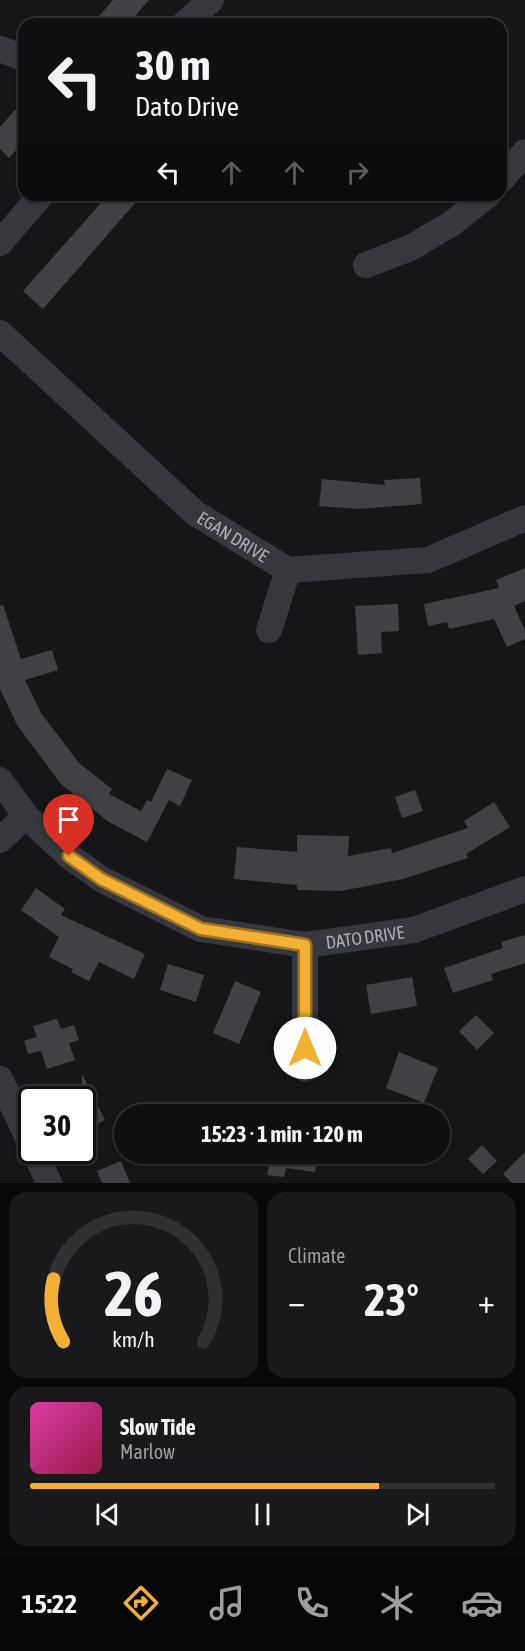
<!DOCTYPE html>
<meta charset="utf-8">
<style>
:root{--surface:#101012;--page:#19191b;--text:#f1f3f6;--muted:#9c9d9f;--line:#303032;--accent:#f2b134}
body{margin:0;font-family:"Asap Condensed",sans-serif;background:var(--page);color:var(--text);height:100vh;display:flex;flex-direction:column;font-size:22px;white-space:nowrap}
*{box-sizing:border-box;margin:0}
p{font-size:20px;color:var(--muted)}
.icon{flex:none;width:33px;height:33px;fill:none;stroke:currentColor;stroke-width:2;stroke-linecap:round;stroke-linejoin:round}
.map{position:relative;height:1183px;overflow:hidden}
.side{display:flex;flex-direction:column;gap:9px;padding:9px;background:#09090a;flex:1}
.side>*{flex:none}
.top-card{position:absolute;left:18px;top:18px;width:489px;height:183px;border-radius:18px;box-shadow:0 2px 4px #0004,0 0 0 2px var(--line);background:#101012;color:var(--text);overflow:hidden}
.speed{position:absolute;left:18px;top:1086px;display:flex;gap:12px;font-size:30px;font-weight:700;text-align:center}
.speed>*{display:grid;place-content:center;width:78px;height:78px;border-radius:50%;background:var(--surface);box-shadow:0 2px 4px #0004,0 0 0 2px var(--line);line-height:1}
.speed .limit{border:3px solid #111;border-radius:9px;background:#fff;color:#111}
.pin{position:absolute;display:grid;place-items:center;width:51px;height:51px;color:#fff;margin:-62px -26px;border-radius:50% 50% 50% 0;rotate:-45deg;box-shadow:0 0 6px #0007}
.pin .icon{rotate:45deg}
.me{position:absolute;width:66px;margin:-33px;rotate:0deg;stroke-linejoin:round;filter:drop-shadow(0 0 4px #0008)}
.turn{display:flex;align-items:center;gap:21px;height:126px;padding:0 18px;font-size:27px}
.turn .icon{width:78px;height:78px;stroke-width:2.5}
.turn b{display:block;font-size:42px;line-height:51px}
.lanes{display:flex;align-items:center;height:57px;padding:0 18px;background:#0003;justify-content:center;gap:30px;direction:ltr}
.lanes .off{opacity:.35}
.big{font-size:45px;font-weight:700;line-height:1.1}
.side .widget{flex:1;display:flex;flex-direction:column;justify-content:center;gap:9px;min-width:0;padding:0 21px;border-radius:18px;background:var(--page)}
.side .dial{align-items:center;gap:0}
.dial svg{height:156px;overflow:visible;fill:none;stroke:var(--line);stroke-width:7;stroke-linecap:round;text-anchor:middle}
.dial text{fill:var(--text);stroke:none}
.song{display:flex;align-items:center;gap:18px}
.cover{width:72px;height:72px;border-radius:9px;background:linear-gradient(135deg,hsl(320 70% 55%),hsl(340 70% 35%))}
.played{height:6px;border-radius:3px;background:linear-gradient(90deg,var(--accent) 75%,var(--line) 75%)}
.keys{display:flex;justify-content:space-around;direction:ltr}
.heat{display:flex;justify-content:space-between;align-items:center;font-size:33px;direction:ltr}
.side .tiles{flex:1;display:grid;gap:9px;grid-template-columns:1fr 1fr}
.widget:last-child{grid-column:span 2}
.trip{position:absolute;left:114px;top:1104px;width:336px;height:60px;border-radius:30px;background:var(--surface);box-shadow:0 2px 4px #0004,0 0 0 2px var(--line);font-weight:700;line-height:60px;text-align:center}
.tab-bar{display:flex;height:96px;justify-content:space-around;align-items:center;background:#060607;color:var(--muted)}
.tab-bar .icon{width:42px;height:42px}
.tab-bar .selected{color:var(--accent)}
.tab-bar b{font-size:27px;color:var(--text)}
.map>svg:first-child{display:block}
</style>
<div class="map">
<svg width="525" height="1183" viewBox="0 0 525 1183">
<rect width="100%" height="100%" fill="#161618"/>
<!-- building -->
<g fill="#404145">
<polygon points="113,0 149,0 128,24 92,24"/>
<polygon points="15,110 24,118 24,141 9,158 0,149 0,127"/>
<polygon points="108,195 142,195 43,309 23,291"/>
<polygon points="420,478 422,504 358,509 319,506 322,479 385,485 384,480"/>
<polygon points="525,568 525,601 514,606 525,630 525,639 507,647 494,619 449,629 447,622 428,626 424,604 499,588 496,580"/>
<polygon points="398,604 399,631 381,632 382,653 358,655 355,606"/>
<polygon points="3,605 21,659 52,650 58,670 25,680 41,713 79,763 112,789 109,794 141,811 147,800 151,802 167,769 192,780 180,806 169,800 147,842 109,822 61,784 17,725 0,689 0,606"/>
<polygon points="415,790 423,811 402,818 395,797"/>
<polygon points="494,802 510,827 466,854 468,858 403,879 341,891 297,890 297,885 234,879 237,847 297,852 297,835 349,836 348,856 391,848 392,853 468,828 464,821"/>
<polygon points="36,888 65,909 61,915 145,954 134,979 99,962 89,981 71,972 73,969 49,957 59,937 21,910"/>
<polygon points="525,935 525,963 491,974 493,980 453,993 444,968 503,948 501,942"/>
<polygon points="168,964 204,975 196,1002 160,990"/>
<polygon points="412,977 417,1006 371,1014 366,985"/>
<polygon points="235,981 261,992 239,1044 213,1033"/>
<polygon points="476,1015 494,1033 477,1050 459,1031"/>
<polygon points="57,1019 61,1029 74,1025 79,1040 69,1043 75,1060 47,1069 41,1051 28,1054 24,1041 37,1037 33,1026"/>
<polygon points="399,1052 438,1068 424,1103 386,1088"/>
<polygon points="82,1074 105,1120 82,1131"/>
<polygon points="482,1145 497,1161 483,1174 468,1159"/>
<polygon points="525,1152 525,1183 512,1183 503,1174"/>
<polygon points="250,1154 318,1154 315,1172 286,1168 284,1177 267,1175 269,1166 249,1163"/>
<polygon points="121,1161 130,1183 102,1183 97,1171"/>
</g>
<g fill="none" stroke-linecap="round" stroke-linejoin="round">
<!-- minor -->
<g stroke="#37383d" stroke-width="26">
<polyline points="184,24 211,0"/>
<polyline points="0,49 24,58"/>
<polyline points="501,180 525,152"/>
<polyline points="0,243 41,195"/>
<polyline points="366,265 410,248 451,224 488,195"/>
<path id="s1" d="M0 333 195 513 288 570 428 560 525 518"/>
<polyline points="269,630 288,570"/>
<path id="s2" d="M0 780 26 816 69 856 101 879 201 929 305 945 414 930 525 889"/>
<polyline points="0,840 26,816"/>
<polyline points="305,1069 305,945"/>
<polyline points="0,1079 32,1146"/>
<polyline points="34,1150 49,1183"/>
</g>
</g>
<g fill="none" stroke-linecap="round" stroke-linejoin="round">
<!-- route casing -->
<g stroke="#9d7322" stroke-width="15">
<polyline id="route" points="69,856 101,879 201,929 305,945 305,1048"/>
</g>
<!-- route -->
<use href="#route" stroke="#f2b134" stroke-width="10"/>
</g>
<g text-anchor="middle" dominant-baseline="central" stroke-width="6" stroke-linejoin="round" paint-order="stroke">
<!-- street labels -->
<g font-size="18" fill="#a8adb8" stroke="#111113">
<text stroke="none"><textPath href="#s1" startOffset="310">EGAN DRIVE</textPath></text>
<text stroke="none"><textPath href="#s2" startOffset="420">DATO DRIVE</textPath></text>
</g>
</g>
</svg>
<div class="speed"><div class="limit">30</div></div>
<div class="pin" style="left:69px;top:856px;background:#d93025"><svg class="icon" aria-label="arrive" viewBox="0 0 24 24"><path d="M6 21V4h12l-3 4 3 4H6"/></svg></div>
<svg class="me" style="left:305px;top:1048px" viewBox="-20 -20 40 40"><circle r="19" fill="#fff"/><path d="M0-13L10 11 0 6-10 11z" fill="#f2b134"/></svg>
<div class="trip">15:23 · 1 min · 120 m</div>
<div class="top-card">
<div class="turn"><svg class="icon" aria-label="left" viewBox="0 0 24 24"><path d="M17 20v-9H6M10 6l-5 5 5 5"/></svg><div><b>30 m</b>Dato Drive</div></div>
<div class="lanes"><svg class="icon" aria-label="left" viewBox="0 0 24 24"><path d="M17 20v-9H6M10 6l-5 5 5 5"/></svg><svg class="icon off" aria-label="ahead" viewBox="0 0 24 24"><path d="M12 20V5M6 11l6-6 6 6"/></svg><svg class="icon off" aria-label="ahead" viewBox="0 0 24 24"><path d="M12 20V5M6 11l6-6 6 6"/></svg><svg class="icon off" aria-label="right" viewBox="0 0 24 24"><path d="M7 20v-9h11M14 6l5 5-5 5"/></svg></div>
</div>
</div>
<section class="side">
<div class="tiles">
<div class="widget dial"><svg viewBox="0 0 100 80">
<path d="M14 69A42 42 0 1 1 86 69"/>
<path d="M14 69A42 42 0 0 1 9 37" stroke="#f2b134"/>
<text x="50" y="56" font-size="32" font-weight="700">26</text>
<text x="50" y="72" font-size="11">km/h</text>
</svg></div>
<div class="widget"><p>Climate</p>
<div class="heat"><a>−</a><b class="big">23°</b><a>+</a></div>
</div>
<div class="widget">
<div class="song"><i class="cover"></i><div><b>Slow Tide</b><p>Marlow</p></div></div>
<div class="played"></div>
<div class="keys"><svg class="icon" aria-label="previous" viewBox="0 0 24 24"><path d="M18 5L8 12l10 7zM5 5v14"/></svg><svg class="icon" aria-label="pause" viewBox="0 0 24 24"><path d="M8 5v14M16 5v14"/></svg><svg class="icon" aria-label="next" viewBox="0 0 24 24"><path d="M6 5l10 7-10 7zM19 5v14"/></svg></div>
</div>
</div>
</section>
<nav class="tab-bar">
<b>15:22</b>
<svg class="icon selected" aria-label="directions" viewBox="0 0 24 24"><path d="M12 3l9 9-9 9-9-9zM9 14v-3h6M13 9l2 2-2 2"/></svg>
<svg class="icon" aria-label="music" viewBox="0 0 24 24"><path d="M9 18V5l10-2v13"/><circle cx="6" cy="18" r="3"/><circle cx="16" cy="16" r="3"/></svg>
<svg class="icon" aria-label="phone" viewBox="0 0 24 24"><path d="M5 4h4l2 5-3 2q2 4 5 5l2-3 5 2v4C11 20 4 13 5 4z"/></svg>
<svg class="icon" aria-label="climate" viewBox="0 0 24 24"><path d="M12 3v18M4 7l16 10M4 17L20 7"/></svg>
<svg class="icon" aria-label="car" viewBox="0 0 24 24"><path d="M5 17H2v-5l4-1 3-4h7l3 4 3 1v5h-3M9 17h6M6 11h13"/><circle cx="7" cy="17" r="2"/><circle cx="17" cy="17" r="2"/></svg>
</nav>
